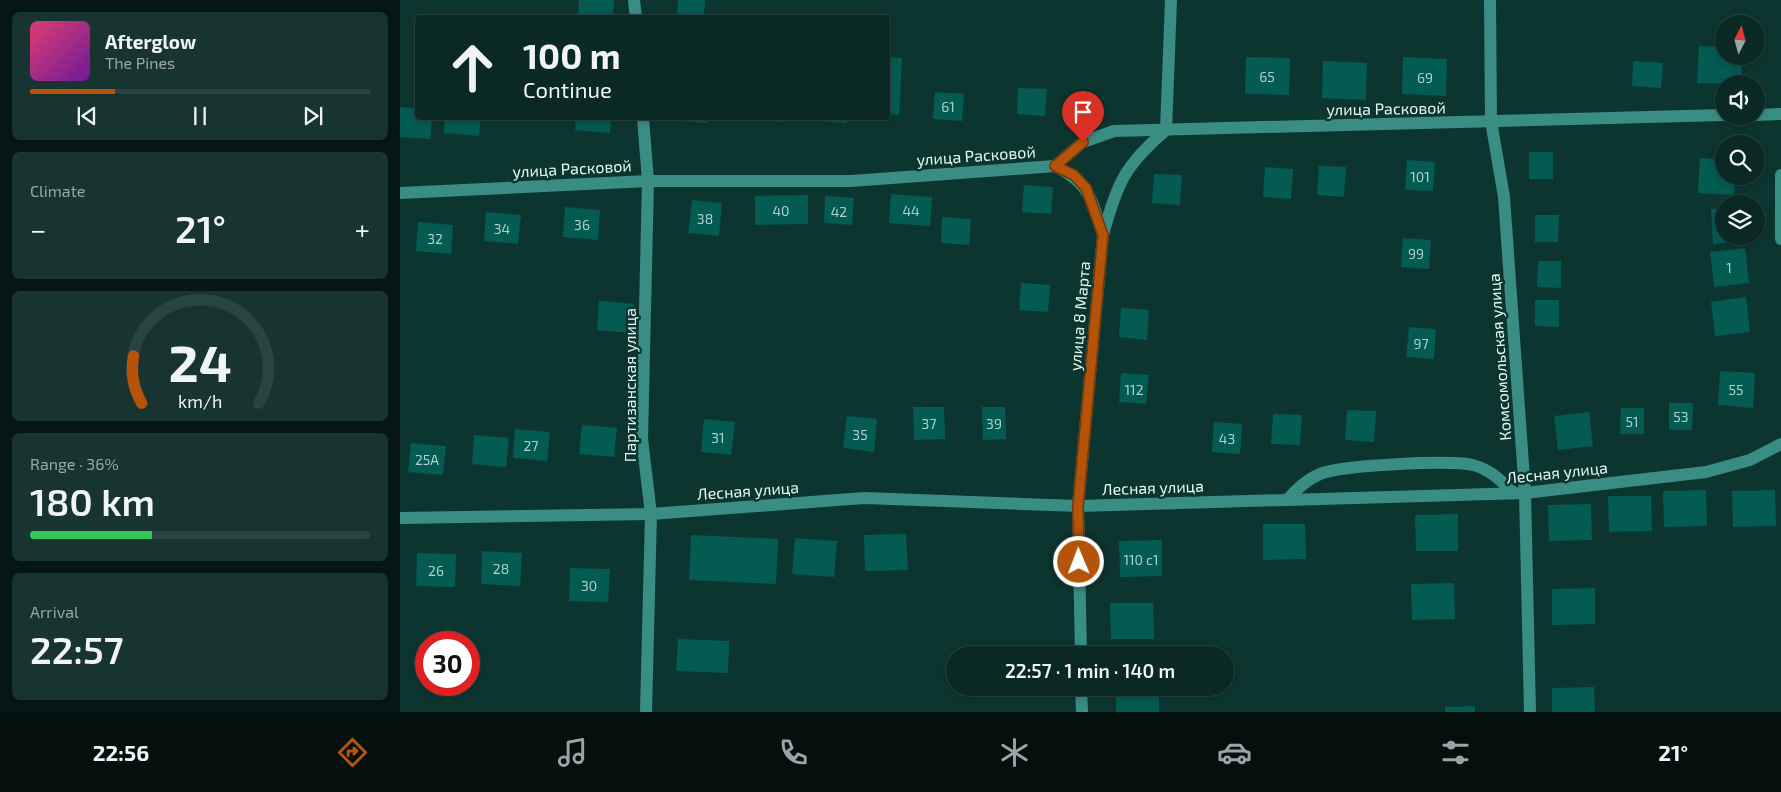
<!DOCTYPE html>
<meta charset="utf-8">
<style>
:root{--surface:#0a2824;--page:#183431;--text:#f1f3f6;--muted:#99a6a6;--line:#2a4441;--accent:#b45309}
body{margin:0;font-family:"Exo 2",sans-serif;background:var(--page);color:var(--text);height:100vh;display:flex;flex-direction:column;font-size:19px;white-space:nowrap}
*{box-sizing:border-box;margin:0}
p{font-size:16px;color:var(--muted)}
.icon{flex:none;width:28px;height:28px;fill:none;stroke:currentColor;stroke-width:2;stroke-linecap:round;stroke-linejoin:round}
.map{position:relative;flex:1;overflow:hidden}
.panel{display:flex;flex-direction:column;gap:12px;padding:12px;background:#061614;width:400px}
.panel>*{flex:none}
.banner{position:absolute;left:15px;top:15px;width:475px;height:105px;border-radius:5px;box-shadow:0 2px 8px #0003,0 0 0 1px var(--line);background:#0a2824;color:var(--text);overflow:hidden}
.needle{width:32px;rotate:6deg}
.tools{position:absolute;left:1315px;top:15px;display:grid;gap:10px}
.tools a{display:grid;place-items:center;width:50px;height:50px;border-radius:50%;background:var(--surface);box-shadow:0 2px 8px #0003,0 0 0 1px var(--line);font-size:25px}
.speed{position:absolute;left:15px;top:631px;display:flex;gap:10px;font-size:25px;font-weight:700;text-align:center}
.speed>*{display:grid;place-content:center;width:65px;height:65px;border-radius:50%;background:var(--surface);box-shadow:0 2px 8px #0003,0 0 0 1px var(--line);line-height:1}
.speed .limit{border:8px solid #d22;background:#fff;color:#111}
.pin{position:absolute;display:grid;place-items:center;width:42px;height:42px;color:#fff;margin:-51px -21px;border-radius:50% 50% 50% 0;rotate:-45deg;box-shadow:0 0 5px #0007}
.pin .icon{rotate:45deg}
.me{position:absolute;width:55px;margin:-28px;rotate:359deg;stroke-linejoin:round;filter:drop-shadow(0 0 4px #0008)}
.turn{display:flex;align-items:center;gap:18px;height:105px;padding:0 25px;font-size:22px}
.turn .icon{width:65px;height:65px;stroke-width:2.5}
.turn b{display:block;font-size:35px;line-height:42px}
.big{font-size:38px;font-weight:600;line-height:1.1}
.panel .widget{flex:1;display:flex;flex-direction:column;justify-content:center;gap:8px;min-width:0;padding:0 18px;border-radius:8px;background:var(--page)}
.panel .dial{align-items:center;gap:0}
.dial svg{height:130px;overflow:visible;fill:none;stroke:var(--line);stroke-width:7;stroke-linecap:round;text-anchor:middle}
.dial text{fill:var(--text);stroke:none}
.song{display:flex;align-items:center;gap:15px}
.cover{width:60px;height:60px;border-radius:8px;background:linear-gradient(135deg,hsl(340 70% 55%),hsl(280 70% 35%))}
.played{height:5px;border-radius:2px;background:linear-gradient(90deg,var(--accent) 25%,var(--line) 25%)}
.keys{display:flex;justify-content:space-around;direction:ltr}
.heat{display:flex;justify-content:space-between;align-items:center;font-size:28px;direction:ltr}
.charge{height:8px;border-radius:4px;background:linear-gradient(90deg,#34c759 36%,var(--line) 0)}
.trip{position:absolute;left:546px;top:646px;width:288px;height:50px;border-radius:25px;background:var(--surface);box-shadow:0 2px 8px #0003,0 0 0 1px var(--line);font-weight:600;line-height:50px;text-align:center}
.dock{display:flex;height:80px;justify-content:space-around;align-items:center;background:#04100e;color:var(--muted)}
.dock .icon{width:35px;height:35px}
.dock .selected{color:var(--accent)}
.dock b{font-size:22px;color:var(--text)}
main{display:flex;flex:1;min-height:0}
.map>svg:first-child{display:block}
</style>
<main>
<section class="panel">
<div class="widget">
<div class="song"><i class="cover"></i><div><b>Afterglow</b><p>The Pines</p></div></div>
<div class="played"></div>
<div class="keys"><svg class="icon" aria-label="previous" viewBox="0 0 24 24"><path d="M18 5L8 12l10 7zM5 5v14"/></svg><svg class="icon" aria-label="pause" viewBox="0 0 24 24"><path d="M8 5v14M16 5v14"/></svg><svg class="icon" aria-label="next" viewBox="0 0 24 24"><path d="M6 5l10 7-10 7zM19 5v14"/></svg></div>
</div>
<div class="widget"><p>Climate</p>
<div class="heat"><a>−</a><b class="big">21°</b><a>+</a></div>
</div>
<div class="widget dial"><svg viewBox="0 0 100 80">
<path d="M14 69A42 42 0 1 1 86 69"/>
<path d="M14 69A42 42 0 0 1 9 40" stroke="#b45309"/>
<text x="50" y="56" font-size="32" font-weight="700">24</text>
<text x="50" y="72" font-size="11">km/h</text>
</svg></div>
<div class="widget"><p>Range · 36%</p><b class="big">180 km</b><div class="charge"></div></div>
<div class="widget"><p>Arrival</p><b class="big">22:57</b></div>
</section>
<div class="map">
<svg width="1381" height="712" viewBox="0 0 1381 712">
<rect width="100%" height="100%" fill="#0d3530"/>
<!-- building -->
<g fill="#035b52">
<polygon points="179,0 214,0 213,18 178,16"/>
<polygon points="278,0 305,0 304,15 277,14"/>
<polygon points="1299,46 1324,47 1324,56 1342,56 1341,84 1297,83"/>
<polygon points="488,57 502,58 499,115 488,114"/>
<polygon points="846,57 890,58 889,95 845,94"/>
<polygon points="1003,57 1047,59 1046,96 1002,94"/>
<polygon points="923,61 967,63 966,100 922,98"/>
<polygon points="1233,61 1263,63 1261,88 1232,86"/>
<polygon points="618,88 647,89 645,116 617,114"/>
<polygon points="535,92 564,94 562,121 533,119"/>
<polygon points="0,107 18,109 18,118 32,118 30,139 0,137"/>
<polygon points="45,118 81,118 79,136 44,133"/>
<polygon points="176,118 211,118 210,133 175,130"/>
<polygon points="279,118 308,118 308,123 279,121"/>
<polygon points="354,118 383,118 382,122 354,120"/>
<polygon points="418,118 447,118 447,123 418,121"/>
<rect x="1129" y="152" width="24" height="27"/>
<polygon points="1300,158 1324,160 1324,176 1335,176 1334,195 1298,193"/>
<polygon points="1007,160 1035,162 1033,191 1005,190"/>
<polygon points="919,166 946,167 944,197 917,195"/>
<polygon points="865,167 893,169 891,199 863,197"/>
<polygon points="754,174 782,175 780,205 752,203"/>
<polygon points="624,185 653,187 651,214 622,212"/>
<polygon points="491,194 532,197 530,226 489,223"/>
<polygon points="408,195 408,224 355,225 355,196"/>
<polygon points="425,196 454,198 452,225 424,223"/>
<polygon points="292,200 322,203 319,236 288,233"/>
<polygon points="165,207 200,210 198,240 163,237"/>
<polygon points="1324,208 1324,236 1348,236 1349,241 1313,244 1311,209"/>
<polygon points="86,212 121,215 118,244 84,241"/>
<polygon points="1135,215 1159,215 1158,242 1135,242"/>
<polygon points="542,217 571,219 569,245 541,243"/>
<polygon points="18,222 53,225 51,254 16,251"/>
<polygon points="1003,238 1031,240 1029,269 1001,267"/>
<polygon points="1345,248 1349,283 1314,287 1310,252"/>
<polygon points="1138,261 1161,261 1161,288 1137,287"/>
<polygon points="621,283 650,285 648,312 619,310"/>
<polygon points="1346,297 1350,332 1315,336 1311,302"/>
<polygon points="1135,300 1159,300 1159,327 1135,326"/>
<polygon points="199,301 234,304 231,333 197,330"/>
<polygon points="721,308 749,310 747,340 719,337"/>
<polygon points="1009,327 1036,329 1034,359 1006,357"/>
<polygon points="1320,371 1355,373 1353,408 1318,405"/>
<polygon points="721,373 749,375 746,404 719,402"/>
<polygon points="1269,403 1293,403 1292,430 1269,430"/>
<polygon points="513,407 544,407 545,439 514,440"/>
<polygon points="582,407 605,407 606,439 583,440"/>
<polygon points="1221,408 1244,408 1244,434 1220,434"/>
<polygon points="947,410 976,411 974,442 945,440"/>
<polygon points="1189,412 1193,446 1158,450 1154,416"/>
<polygon points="873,414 902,415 900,445 871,444"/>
<polygon points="447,416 477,419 474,452 443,448"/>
<polygon points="304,419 335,422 331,455 301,452"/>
<polygon points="814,422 842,424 840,454 812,452"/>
<polygon points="182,425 217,428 214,457 179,454"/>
<polygon points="115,429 150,432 147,461 113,458"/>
<polygon points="74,435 109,438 106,467 72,464"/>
<polygon points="11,443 46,446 43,475 8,472"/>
<polygon points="1306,490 1307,526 1264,527 1263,491"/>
<polygon points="1375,490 1376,526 1333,527 1332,491"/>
<polygon points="1208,496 1251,496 1252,531 1209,532"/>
<polygon points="1191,504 1192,540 1149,541 1148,505"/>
<polygon points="1058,514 1058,551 1016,551 1015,515"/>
<polygon points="863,524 905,524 906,559 863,560"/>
<polygon points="506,534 508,570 465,571 464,535"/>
<polygon points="291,535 378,539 376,584 289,580"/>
<polygon points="395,538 437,541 434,577 392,574"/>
<polygon points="762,540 762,576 720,577 719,541"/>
<polygon points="82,551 122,553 120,586 81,584"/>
<polygon points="17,553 56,554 55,587 16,586"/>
<polygon points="170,568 210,569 208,602 169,601"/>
<polygon points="1054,583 1055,619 1012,620 1011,584"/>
<polygon points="1195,588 1195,624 1152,625 1152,589"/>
<polygon points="710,603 753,603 754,639 711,639"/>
<polygon points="278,639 329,641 328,673 276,671"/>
<polygon points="1194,687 1195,712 1152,712 1152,688"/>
<rect x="716" y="688" width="43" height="24"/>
<polygon points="1075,706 1075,712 1045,712 1045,707"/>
</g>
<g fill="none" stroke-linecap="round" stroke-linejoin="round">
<!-- minor -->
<g stroke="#398d82" stroke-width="12">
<polyline points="234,0 236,18"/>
<polyline points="1090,0 1091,121 1104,197 1125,493 1130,712"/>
<polyline points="1356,115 1381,114"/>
<polyline points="243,118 248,181 242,439 251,514 246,712"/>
<path d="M655 166C690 184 691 198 703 235"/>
<polyline points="1381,175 1381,239"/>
<polyline points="0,193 248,181 451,181 655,166 683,142 714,131 1324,115"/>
<path d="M887 500C897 489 906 480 920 474 941 465 1050 460 1073 465 1090 469 1102 482 1114 493"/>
<polyline points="0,518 251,514 464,498 678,506 1125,493 1306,472 1350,460 1381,444"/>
<path d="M681 655 678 506 703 235C717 183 725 165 766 130L771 0"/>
<polyline points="681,688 682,712"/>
</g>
</g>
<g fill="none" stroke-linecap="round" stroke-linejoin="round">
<!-- route casing -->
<g stroke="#753606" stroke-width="12">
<polyline id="route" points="679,562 678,506 703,235 686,188 674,175 655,166 683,142"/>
</g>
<!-- route -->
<use href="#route" stroke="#b45309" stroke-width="9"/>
</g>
<g text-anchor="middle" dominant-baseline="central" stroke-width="5" stroke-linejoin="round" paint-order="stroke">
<!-- number labels -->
<g font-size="14" fill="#abd1cc">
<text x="867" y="76">65</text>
<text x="1025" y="77">69</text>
<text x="548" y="106">61</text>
<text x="1020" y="176">101</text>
<text x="381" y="210">40</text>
<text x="511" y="210">44</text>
<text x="439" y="211">42</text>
<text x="305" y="218">38</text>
<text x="182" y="224">36</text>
<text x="102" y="228">34</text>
<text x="35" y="238">32</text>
<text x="1016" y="253">99</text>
<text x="1329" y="267">1</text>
<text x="1021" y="343">97</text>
<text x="734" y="389">112</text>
<text x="1336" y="389">55</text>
<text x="1281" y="416">53</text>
<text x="1232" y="421">51</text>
<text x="529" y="423">37</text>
<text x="594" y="423">39</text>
<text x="460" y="434">35</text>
<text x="318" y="437">31</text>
<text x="827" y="438">43</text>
<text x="131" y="445">27</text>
<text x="27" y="459">25А</text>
<text x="741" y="559">110 с1</text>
<text x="101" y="568">28</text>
<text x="36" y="570">26</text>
<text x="189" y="585">30</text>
</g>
<!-- street labels -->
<g font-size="16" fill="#e3f8f4" stroke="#0d3530">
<text transform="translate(986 108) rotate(-1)">улица Расковой</text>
<text transform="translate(576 155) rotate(-4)">улица Расковой</text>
<text transform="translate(172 168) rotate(-3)">улица Расковой</text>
<text transform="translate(679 316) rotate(-85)">улица 8 Марта</text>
<text transform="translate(1099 357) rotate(-94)">Комсомольская улица</text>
<text transform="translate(229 385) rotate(-90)">Партизанская улица</text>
<text transform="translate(1157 472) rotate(-6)">Лесная улица</text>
<text transform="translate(753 487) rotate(-2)">Лесная улица</text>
<text transform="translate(348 490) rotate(-4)">Лесная улица</text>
</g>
</g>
</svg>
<div class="tools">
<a><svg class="needle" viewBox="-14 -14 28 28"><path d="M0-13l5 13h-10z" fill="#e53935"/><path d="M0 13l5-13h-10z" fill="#99a6a6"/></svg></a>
<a><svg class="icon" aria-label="sound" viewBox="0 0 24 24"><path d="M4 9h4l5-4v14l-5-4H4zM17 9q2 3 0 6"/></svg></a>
<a><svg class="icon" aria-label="search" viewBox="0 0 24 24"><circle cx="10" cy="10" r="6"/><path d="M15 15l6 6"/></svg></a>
<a><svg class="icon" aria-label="layers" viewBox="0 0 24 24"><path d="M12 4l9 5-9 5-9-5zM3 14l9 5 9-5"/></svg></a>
</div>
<div class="speed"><div class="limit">30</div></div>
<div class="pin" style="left:683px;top:142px;background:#d93025"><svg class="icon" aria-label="arrive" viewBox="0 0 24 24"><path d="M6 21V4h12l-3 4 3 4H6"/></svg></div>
<svg class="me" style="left:679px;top:562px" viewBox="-20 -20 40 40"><circle r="17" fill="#b45309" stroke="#fff" stroke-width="3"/><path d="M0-11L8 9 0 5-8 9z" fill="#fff"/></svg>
<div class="trip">22:57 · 1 min · 140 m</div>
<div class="banner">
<div class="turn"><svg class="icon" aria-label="ahead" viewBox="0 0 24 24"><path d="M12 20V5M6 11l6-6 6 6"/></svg><div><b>100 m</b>Continue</div></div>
</div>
</div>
</main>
<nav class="dock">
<b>22:56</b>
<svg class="icon selected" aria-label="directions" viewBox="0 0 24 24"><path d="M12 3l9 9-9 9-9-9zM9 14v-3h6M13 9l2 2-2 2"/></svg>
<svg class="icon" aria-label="music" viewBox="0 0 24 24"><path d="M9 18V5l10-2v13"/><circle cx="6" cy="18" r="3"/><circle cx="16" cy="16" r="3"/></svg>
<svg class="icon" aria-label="phone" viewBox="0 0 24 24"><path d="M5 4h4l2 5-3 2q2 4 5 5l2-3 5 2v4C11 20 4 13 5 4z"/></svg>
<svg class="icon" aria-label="climate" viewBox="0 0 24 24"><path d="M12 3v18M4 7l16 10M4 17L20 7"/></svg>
<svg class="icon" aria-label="car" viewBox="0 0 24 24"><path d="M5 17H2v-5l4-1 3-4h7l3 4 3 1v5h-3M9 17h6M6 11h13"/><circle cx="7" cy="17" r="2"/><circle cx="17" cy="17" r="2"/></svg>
<svg class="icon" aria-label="filters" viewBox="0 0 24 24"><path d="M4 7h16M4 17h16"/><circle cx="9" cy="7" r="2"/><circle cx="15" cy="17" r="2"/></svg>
<b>21°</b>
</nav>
